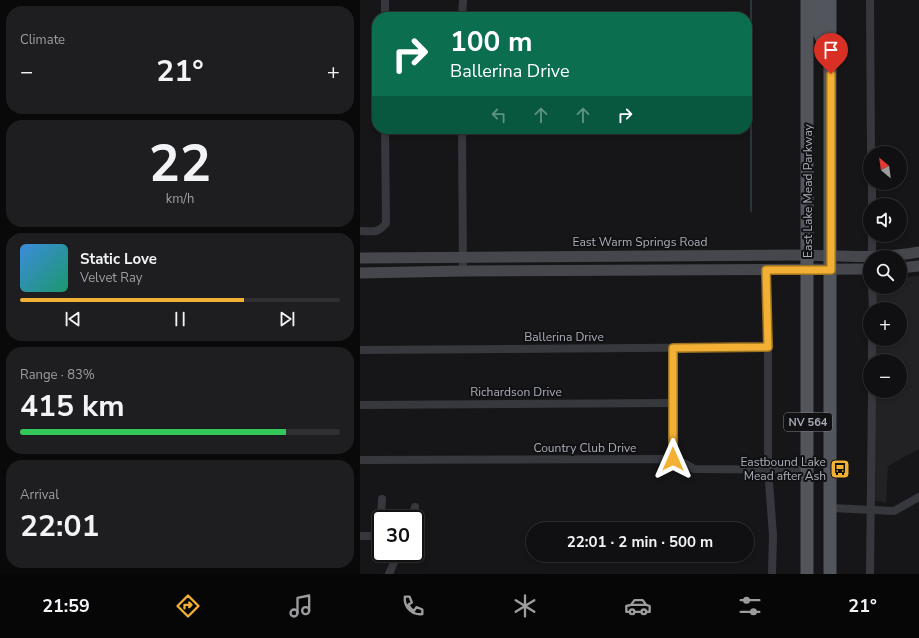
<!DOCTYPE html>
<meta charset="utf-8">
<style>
:root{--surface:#101012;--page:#1e1e20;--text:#f1f3f6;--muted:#9c9d9f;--line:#303032;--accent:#f2b134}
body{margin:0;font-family:"Nunito Sans",sans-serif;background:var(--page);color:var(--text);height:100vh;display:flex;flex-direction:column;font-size:15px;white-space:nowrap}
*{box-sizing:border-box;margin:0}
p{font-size:13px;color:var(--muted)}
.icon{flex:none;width:22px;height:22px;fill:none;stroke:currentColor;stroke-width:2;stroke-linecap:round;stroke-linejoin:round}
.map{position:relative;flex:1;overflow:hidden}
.drawer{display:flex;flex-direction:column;gap:6px;padding:6px;background:#09090a;width:360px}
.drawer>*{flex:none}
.top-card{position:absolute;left:12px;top:12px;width:380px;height:122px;border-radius:16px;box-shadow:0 2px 6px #0003,0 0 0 1px var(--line);background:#0b6e4f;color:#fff;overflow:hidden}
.needle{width:26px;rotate:331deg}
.controls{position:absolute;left:503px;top:146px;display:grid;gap:8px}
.controls a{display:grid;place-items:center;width:44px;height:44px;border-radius:50%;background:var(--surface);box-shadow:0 2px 6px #0003,0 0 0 1px var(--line);font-size:20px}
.speed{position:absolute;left:12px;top:510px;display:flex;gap:8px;font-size:20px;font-weight:700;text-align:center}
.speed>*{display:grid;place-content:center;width:52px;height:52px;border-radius:50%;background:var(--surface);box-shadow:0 2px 6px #0003,0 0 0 1px var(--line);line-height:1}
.speed .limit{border:2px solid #111;border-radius:6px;background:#fff;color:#111}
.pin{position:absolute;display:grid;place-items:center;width:34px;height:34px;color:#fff;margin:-41px -17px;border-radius:50% 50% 50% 0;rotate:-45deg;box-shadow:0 0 4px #0007}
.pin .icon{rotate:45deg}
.me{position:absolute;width:44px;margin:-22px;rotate:0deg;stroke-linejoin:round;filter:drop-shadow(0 0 3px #0008)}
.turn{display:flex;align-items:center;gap:14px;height:84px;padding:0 12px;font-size:18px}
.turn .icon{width:52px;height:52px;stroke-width:2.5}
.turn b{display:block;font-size:28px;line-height:34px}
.lanes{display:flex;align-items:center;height:38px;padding:0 12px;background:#0003;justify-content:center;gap:20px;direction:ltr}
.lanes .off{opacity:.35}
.big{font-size:30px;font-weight:700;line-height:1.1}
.drawer .tile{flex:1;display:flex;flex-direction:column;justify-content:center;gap:6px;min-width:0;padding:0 14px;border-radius:16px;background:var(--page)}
.drawer .dial{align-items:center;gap:0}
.dial b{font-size:52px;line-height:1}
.song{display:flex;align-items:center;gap:12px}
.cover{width:48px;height:48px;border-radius:6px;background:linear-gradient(135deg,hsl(210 70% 55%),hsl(160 70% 35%))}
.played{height:4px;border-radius:2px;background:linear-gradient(90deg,var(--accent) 70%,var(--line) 70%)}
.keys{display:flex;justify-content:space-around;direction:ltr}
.heat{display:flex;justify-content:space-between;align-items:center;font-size:22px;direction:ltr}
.charge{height:6px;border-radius:3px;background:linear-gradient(90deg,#34c759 83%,var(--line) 0)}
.trip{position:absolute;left:166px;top:522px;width:228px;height:40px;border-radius:20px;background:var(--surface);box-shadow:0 2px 6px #0003,0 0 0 1px var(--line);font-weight:700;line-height:40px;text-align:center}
.menu{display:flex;height:64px;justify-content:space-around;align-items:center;background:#060607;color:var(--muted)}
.menu .icon{width:28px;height:28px}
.menu .active{color:var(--accent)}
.menu b{font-size:18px;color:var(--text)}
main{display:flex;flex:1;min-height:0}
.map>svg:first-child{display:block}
</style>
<main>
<section class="drawer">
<div class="tile"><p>Climate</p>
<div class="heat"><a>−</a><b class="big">21°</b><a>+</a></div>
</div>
<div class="tile dial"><b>22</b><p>km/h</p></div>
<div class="tile">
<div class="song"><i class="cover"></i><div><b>Static Love</b><p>Velvet Ray</p></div></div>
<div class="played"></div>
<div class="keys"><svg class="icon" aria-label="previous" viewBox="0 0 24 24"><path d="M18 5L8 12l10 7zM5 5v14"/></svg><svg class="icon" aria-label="pause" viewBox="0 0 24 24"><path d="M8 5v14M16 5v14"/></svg><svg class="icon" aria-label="next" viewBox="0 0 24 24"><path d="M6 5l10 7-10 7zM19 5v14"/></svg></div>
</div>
<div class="tile"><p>Range · 83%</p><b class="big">415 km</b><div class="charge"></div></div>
<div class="tile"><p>Arrival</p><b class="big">22:01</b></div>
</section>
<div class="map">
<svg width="559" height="574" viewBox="0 0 559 574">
<rect width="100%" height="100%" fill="#161618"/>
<!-- built -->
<path fill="#222225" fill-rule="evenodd" d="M509 276H510V287H540V278L559 276V449L528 466 526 503 508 499ZM510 309H540V339H510ZM510 361H540V391H510Z"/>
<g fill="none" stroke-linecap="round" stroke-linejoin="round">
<!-- stream -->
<polyline stroke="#2c353c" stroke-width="2" points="391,0 391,211"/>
<!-- street -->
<g stroke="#37383d" stroke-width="8">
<polyline points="25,0 25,17"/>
<polyline points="510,0 511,153"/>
<polyline points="102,17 103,0"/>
<polyline points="102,129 103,271"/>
<polyline points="512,183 512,205"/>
<path d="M0 231C13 231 18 234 26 223L25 129"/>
<polyline points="512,235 512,257"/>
<polyline points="406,270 408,347 408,469 413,535 412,574"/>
<polyline points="512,287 513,309"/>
<polyline points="313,348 313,459"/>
<polyline points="0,350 408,347"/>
<polyline points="512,361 512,339"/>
<polyline points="0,405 313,403"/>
<polyline points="0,460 313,459 324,463 334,469 448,470"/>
<polyline points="471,508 534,511 559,497"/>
<polyline points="21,519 22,499"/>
<polyline points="52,519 55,507"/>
<polyline points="0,536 21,536"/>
<polyline points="29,574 38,553"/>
<polyline points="510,574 512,391"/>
</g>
<!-- secondary -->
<g stroke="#45474d" stroke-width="11">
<path d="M0 258 433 255C475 255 517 260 559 252"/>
<polyline points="540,268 559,266"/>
<polyline points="0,273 103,271 510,269"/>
</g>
<!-- primary -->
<g stroke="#53555c" stroke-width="13">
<polyline points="447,0 447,574"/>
<polyline points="458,0 458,30 469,54"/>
<polyline points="470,574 470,0"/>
</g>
</g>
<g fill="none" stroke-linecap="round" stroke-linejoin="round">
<!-- route casing -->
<g stroke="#9d7322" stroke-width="10">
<polyline id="route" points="313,459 313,348 408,347 406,270 471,270 471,74"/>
</g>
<!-- route -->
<use href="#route" stroke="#f2b134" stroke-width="7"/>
</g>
<!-- icons -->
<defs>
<g id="bus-square" transform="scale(1)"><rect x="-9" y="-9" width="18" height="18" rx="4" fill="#f2b134" stroke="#111113"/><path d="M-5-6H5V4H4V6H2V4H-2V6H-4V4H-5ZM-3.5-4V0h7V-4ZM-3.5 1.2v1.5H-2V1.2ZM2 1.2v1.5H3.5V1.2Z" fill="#111"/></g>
</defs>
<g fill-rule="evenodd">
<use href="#bus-square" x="480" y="469"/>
</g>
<g text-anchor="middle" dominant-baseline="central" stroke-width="4" stroke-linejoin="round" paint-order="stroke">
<!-- shield labels -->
<rect fill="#111113" stroke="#7b7e86" stroke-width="1" x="424" y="413" width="48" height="18" rx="3"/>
<g font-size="11" font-weight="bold" fill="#a8adb8">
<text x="448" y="422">NV 564</text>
</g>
<!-- street labels -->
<g font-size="12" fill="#a8adb8" stroke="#111113">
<text transform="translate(448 191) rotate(-90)">East Lake Mead Parkway</text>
<text x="280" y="242">East Warm Springs Road</text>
<text x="204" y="337">Ballerina Drive</text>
<text x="156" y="392">Richardson Drive</text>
<text x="225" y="448">Country Club Drive</text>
</g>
<!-- poi labels -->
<g font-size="12" fill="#a8adb8" stroke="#111113" text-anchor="end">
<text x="466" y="462">Eastbound Lake<tspan x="466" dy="14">Mead after Ash</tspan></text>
</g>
</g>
</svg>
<div class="controls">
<a><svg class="needle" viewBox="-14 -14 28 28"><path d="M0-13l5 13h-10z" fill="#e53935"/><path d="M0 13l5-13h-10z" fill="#9c9d9f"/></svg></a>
<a><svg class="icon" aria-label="sound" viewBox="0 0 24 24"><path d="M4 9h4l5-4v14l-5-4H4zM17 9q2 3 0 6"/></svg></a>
<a><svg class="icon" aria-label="search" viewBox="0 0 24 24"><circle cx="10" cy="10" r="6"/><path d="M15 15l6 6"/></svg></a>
<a>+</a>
<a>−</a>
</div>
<div class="speed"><div class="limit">30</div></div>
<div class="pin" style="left:471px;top:74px;background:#d93025"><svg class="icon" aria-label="arrive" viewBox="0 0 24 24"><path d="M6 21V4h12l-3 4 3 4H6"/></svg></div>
<svg class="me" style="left:313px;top:459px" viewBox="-20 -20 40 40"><path d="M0-17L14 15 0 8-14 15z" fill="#f2b134" stroke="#fff" stroke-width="4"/></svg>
<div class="trip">22:01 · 2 min · 500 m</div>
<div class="top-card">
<div class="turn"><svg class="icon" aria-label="right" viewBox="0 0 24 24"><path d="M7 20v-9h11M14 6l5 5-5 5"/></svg><div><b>100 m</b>Ballerina Drive</div></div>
<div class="lanes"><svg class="icon off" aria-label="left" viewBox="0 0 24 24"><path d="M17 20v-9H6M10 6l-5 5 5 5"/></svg><svg class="icon off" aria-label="ahead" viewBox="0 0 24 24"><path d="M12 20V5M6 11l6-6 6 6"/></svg><svg class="icon off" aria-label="ahead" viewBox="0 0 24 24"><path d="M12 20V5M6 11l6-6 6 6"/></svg><svg class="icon" aria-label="right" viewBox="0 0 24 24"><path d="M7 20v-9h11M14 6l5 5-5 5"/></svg></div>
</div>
</div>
</main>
<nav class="menu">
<b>21:59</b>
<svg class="icon active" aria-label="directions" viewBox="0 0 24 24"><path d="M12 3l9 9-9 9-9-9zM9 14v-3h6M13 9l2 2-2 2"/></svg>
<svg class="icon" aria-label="music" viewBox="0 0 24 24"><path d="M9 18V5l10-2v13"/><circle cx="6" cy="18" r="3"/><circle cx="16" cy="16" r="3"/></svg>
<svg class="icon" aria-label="phone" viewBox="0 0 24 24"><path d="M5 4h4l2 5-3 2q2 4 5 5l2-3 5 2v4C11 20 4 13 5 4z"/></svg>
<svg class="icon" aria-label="climate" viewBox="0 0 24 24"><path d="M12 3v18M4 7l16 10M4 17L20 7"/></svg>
<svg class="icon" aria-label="car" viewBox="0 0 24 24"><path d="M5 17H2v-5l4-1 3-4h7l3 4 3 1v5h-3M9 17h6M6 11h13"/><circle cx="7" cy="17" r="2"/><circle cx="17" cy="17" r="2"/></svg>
<svg class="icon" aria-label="filters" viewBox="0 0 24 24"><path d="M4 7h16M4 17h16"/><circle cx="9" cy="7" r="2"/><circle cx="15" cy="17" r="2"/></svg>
<b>21°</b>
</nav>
